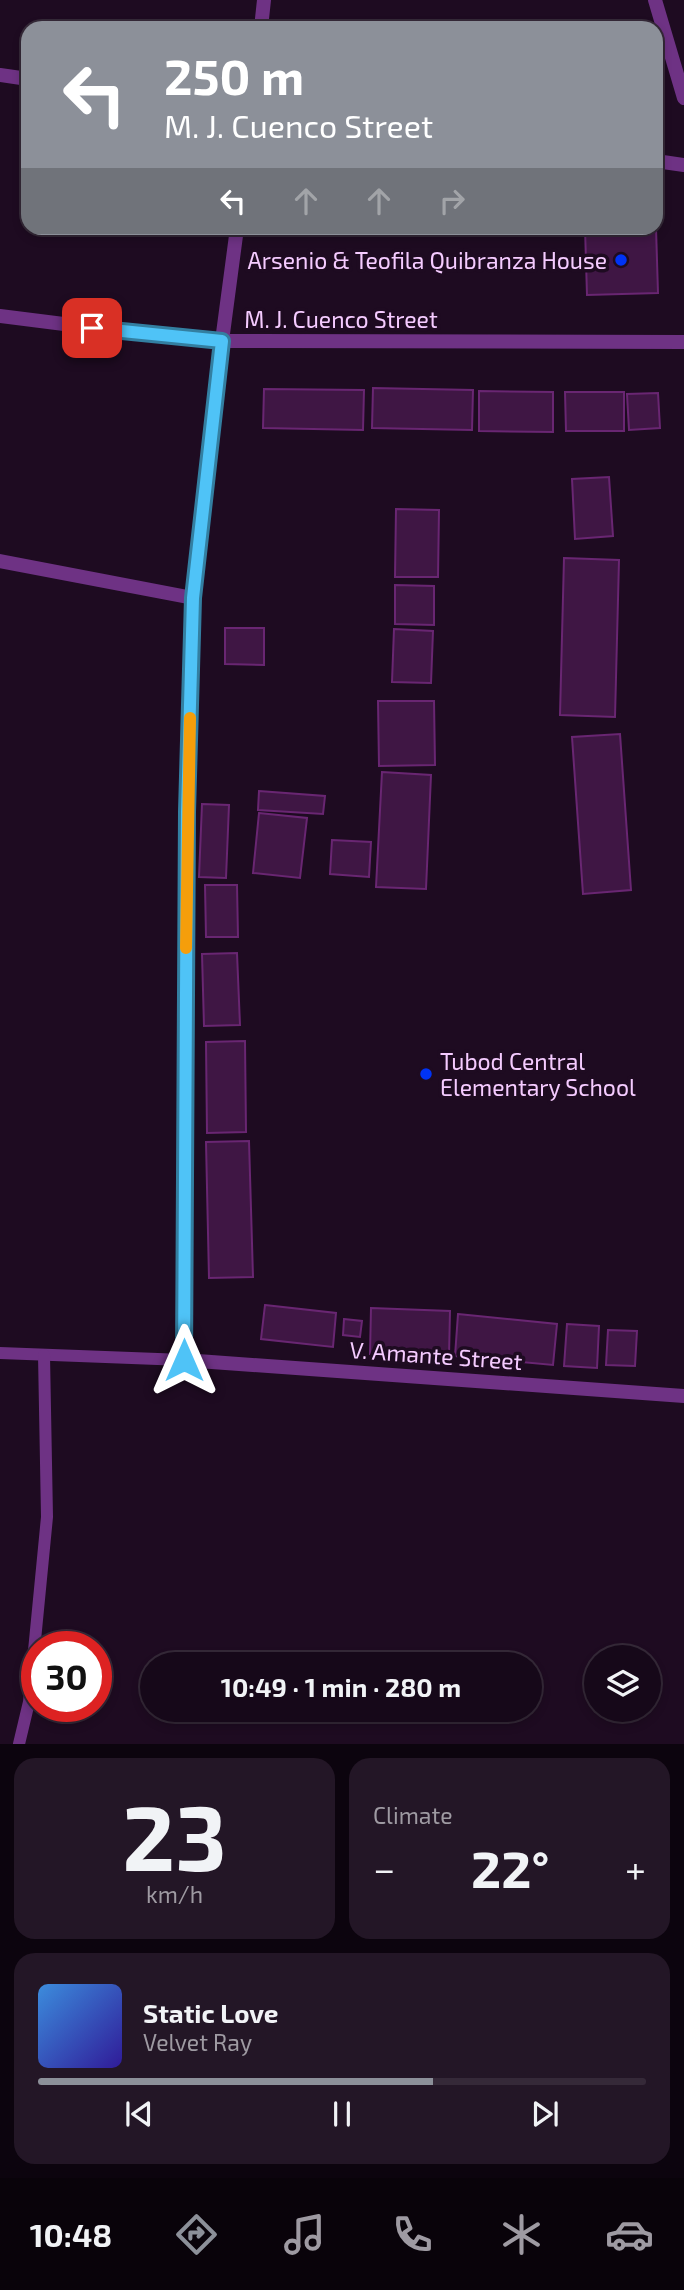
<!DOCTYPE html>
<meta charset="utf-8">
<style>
:root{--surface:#160819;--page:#231626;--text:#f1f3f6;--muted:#9e9aa2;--line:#352938;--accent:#8c9099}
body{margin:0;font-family:"Exo 2",sans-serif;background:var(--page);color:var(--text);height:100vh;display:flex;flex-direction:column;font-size:26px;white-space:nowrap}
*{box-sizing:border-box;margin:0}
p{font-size:23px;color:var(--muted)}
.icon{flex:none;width:38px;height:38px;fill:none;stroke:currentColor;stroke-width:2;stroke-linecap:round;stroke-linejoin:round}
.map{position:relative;height:1744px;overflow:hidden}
.details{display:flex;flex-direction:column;gap:14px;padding:14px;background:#0c040e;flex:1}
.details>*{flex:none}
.top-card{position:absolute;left:21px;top:21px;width:642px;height:214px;border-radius:21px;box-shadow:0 4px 10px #0003,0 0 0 2px var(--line);background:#8c9099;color:#fff;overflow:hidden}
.buttons{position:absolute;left:584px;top:1645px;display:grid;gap:14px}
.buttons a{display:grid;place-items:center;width:77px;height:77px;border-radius:50%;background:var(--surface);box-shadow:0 4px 10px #0003,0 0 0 2px var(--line);font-size:35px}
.speed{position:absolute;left:21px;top:1631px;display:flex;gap:14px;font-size:35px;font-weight:700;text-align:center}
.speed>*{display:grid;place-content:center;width:91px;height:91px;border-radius:50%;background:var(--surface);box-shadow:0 4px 10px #0003,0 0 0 2px var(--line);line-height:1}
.speed .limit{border:10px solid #d22;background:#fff;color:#111}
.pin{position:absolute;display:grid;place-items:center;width:60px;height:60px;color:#fff;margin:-30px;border-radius:14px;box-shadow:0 4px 10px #0006}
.me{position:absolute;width:77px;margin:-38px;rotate:0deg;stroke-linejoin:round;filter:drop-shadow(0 0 5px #0008)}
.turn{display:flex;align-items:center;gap:24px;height:147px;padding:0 28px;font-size:32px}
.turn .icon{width:91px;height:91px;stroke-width:2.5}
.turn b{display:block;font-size:49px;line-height:60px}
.lanes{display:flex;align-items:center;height:66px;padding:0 28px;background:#0003;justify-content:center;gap:35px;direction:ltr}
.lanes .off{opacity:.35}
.big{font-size:52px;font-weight:700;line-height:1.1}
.details .tile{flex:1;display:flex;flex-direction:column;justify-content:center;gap:10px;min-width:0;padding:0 24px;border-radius:21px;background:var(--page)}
.details .dial{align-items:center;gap:0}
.dial b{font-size:91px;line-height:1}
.song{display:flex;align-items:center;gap:21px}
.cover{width:84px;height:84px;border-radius:10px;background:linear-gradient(135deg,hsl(210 70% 55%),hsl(250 70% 35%))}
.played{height:7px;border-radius:4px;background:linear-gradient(90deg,var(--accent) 65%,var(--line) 65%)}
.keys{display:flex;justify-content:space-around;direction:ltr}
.heat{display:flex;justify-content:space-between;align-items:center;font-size:38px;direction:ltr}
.details .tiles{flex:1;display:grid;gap:14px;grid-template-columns:1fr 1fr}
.tile:last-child{grid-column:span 2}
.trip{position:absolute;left:140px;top:1652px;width:402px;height:70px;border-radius:35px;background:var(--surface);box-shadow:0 4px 10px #0003,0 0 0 2px var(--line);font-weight:700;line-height:70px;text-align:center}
.dock{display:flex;height:112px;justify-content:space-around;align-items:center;background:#09030a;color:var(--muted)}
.dock .icon{width:49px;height:49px}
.dock .current{color:var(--accent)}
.dock b{font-size:32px;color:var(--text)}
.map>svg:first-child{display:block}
</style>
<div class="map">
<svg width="684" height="1744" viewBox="0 0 684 1744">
<rect width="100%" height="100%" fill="#1e0b21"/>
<!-- building -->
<g fill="#3f1644" stroke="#692672" stroke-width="2">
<polygon points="585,228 656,228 658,293 587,295"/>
<polygon points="373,388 473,390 472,430 372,428"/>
<polygon points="264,389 364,390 363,430 263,428"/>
<polygon points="479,391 553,392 553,432 479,431"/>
<polygon points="565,392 624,392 624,431 566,431"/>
<polygon points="658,393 660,428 629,430 627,394"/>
<polygon points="609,477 613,536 575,539 572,479"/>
<polygon points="396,509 439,510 438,577 395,577"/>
<polygon points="564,558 619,560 615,717 560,715"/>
<polygon points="395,585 434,586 434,625 395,624"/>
<polygon points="225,628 264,628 264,665 225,664"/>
<polygon points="394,629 433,631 431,683 392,682"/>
<polygon points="378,701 434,701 435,765 379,766"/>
<polygon points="620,734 631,890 583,894 572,737"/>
<polygon points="382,772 431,775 426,889 376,887"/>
<polygon points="259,791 325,796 323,814 258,810"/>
<polygon points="202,804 229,805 226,878 199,877"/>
<polygon points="259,813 307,818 300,878 253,873"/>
<polygon points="332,840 371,842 369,877 330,874"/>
<polygon points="205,885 237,885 238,937 206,937"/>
<polygon points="237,953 240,1025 204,1026 202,954"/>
<polygon points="245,1041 246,1132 207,1133 206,1042"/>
<polygon points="249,1141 253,1277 209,1278 206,1142"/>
<polygon points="265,1305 336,1313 333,1347 261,1339"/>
<polygon points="371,1308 450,1311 449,1356 370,1354"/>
<polygon points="458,1314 557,1324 553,1365 455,1356"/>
<polygon points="344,1319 362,1321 360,1337 343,1335"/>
<polygon points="567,1324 599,1326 597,1368 564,1366"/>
<polygon points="608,1330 637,1331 635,1366 606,1365"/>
</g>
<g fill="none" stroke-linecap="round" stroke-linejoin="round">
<!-- service -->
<g stroke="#6e3284" stroke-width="12">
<polyline points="0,1353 184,1360"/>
<polyline points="19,1744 29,1702 47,1517 44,1355"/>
</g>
<!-- minor -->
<g stroke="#6e3284" stroke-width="14">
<polyline points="261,28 264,0"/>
<polyline points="0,75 28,79"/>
<polyline points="656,161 684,165"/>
<polyline points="237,228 222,341 193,598 187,812 184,1360 684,1396"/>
<polyline points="0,316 143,334 222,341 684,342"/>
<polyline points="0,561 193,598"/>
</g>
<!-- tertiary -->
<polyline stroke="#6e3284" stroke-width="14" points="655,0 684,98"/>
</g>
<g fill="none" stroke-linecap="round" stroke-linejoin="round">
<!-- route casing -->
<g stroke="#337fa1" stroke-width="18">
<polyline id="route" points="92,328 222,341 193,598 187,812 184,1360"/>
</g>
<!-- route -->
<use href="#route" stroke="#4fc3f7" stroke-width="12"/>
<!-- slow -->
<polyline stroke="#f59e0b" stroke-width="12" points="186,948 190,718"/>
</g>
<!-- markers -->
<g fill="#0033f6" stroke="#1e0b21" stroke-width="2.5">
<circle cx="621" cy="260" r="7"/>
<circle cx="426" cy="1074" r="7"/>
</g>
<g text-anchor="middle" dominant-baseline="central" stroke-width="7" stroke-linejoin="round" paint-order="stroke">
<!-- poi labels -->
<g font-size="23" fill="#f5cbff" stroke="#1e0b21" text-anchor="end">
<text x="607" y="260">Arsenio &amp; Teofila Quibranza House</text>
<text x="440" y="1061" text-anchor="start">Tubod Central<tspan x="440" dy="26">Elementary School</tspan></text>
</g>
<!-- street labels -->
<g font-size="23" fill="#f5cbff" stroke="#1e0b21">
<text x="341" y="319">M. J. Cuenco Street</text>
<text transform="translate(436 1355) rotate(4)">V. Amante Street</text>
</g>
</g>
</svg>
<div class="buttons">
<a><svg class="icon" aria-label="layers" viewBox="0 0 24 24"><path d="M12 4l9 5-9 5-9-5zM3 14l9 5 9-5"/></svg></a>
</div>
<div class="speed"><div class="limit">30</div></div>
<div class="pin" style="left:92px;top:328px;background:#d93025"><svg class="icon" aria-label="arrive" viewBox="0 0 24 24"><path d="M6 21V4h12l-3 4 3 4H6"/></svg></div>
<svg class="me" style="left:184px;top:1360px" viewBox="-20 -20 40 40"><path d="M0-17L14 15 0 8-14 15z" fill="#4fc3f7" stroke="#fff" stroke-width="4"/></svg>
<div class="trip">10:49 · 1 min · 280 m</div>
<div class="top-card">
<div class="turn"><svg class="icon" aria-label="left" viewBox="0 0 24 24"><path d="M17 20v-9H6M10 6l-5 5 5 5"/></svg><div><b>250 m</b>M. J. Cuenco Street</div></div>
<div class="lanes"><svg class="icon" aria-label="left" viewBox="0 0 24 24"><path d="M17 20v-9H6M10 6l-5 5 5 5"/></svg><svg class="icon off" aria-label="ahead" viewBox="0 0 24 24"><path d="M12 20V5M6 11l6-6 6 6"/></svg><svg class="icon off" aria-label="ahead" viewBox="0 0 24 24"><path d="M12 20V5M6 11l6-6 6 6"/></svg><svg class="icon off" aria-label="right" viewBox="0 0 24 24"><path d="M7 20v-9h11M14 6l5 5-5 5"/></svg></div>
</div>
</div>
<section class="details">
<div class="tiles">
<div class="tile dial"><b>23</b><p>km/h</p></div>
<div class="tile"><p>Climate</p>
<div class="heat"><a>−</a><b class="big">22°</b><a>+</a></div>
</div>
<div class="tile">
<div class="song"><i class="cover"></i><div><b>Static Love</b><p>Velvet Ray</p></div></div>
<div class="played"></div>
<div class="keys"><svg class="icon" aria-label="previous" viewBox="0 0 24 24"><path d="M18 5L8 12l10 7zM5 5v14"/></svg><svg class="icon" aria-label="pause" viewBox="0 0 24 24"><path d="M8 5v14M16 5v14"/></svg><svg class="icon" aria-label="next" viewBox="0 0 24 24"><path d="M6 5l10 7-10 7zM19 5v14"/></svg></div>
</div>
</div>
</section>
<nav class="dock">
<b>10:48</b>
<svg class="icon current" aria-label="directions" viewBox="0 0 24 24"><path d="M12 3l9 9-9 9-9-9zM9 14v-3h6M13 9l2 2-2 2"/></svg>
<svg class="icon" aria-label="music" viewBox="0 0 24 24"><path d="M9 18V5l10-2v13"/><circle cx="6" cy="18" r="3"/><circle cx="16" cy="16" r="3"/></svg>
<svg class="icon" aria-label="phone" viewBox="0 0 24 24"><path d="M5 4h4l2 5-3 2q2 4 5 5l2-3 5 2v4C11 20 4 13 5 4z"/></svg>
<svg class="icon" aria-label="climate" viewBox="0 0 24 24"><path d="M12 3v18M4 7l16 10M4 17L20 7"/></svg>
<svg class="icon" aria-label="car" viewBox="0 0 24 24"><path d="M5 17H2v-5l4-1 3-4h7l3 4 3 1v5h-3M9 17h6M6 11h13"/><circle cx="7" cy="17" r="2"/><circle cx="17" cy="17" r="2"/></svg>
</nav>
